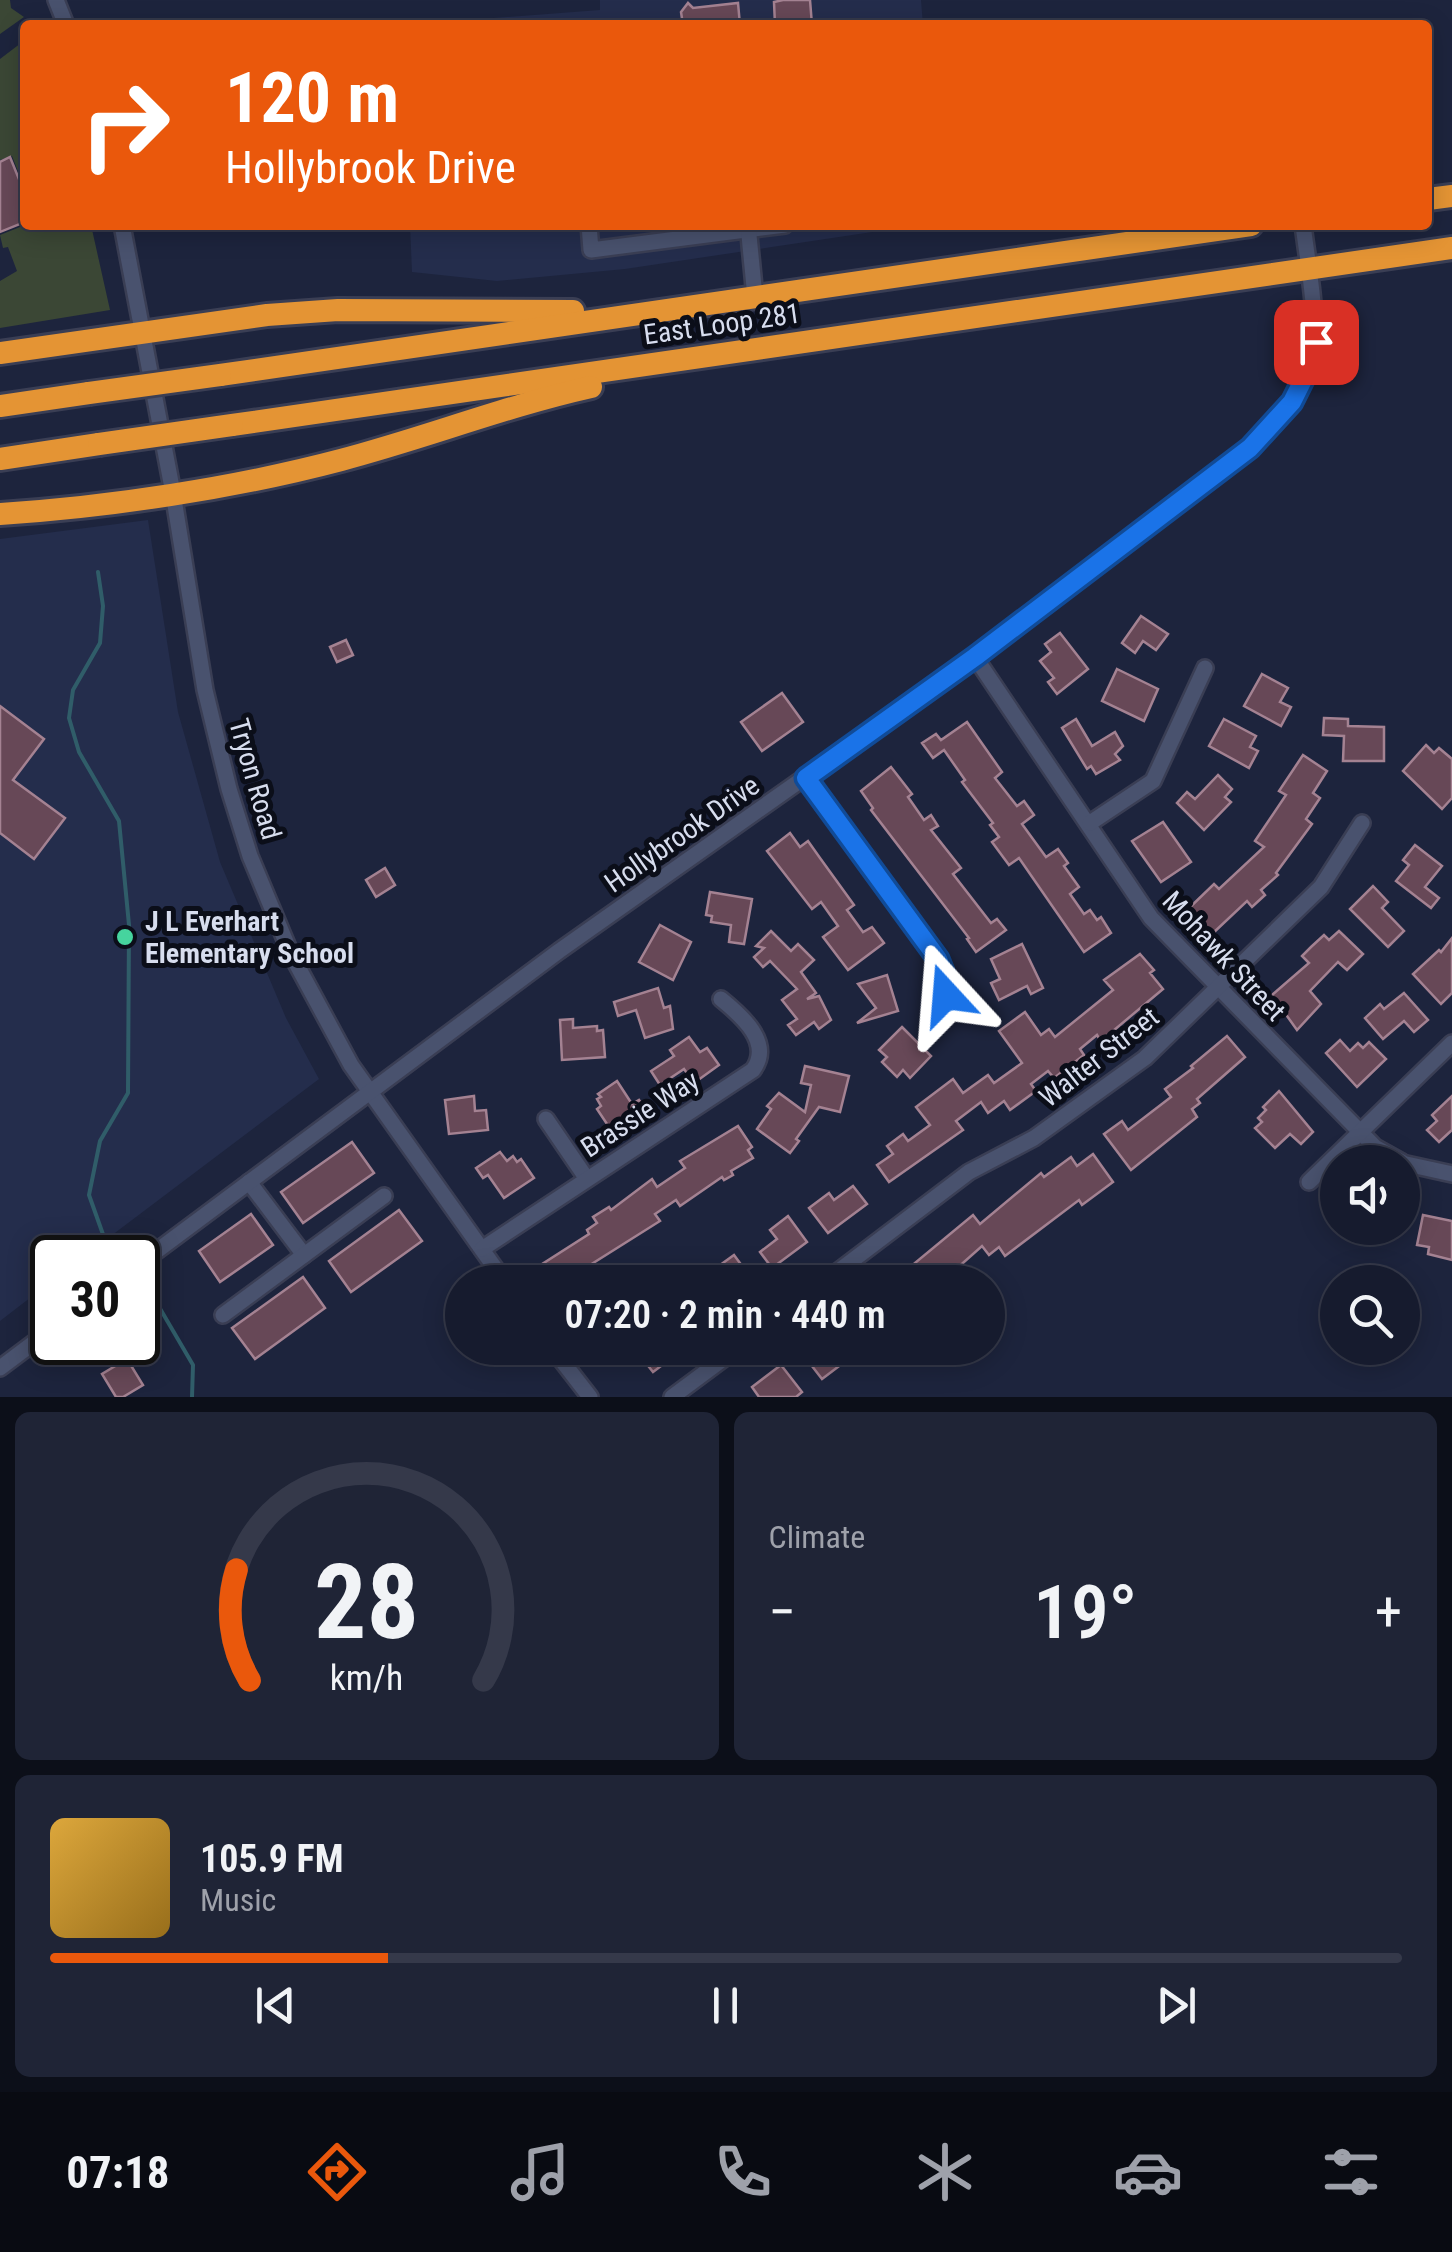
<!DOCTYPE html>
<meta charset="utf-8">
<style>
:root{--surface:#161b2e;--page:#1f2436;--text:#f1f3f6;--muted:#9ea1aa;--line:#35394a;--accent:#ea580c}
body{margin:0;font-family:"Roboto Condensed",sans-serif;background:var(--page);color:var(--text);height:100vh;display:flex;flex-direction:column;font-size:38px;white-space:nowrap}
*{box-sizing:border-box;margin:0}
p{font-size:32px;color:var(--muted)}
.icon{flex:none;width:55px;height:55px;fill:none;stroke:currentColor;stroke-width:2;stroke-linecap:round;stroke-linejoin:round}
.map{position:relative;height:1397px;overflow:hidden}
.sheet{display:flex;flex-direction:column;gap:15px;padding:15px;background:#0c0f19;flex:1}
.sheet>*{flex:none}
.top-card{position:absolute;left:20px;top:20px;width:1412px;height:210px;border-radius:10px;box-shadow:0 5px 25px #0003,0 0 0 2px var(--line);background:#ea580c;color:#fff;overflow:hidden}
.buttons{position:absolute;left:1320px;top:1145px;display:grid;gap:20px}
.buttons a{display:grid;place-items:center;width:100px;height:100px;border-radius:50%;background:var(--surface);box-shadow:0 5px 25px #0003,0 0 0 2px var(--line);font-size:50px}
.speed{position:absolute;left:30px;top:1235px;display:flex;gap:20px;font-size:50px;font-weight:700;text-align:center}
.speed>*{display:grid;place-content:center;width:130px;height:130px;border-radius:50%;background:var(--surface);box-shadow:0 5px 25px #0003,0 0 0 2px var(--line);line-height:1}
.speed .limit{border:5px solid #111;border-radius:15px;background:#fff;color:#111}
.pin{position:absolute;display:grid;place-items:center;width:85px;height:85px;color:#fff;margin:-42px;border-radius:20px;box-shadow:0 5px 15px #0006}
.me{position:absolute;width:110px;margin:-55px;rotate:341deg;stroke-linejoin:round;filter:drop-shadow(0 0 8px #0008)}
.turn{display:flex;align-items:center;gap:35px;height:210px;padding:0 40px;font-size:45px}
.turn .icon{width:130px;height:130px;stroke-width:2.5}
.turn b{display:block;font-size:70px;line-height:85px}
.big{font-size:75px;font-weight:600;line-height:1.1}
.sheet .tile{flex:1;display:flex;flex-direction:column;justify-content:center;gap:15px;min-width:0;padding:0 35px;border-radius:15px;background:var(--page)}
.sheet .dial{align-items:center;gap:0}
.dial svg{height:260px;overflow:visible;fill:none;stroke:var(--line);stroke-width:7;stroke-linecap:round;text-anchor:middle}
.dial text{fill:var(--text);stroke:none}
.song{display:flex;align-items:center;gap:30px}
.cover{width:120px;height:120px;border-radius:15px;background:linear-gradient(135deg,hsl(40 70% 55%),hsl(40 70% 35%))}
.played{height:10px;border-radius:5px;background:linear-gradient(90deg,var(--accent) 25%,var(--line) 25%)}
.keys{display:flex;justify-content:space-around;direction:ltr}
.heat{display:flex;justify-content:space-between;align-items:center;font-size:55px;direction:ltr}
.sheet .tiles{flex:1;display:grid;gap:15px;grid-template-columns:1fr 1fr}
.tile:last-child{grid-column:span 2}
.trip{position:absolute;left:445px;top:1265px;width:560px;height:100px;border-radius:50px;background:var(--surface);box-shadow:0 5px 25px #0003,0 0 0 2px var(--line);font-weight:600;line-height:100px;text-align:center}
.dock{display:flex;height:160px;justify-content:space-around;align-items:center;background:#090b12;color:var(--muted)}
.dock .icon{width:70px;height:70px}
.dock .active{color:var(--accent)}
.dock b{font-size:45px;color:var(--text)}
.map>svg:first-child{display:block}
</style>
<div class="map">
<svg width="1452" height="1397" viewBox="0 0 1452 1397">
<rect width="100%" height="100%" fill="#1d243d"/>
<!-- built -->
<g fill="#242d4c">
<polygon points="600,0 921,0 923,25 400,25 600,10"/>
<polygon points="410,225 919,225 625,269 497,281 412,272"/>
<polygon points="148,520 178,712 220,862 286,1018 319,1079 83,1257 52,1258 52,1281 0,1321 0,539"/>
</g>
<!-- green -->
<g fill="#3b4735">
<polygon points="0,0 10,0 11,8 24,17 0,34"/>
<polygon points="25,40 25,189 12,156 0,160 0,59"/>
<polygon points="25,225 91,225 110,310 0,328 0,281 17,271 8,247 3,248 0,235"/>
</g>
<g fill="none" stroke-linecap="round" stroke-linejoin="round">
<!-- stream -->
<g stroke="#305d69" stroke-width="4">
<polyline points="98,572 103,606 100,643 73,690 69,718 79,752 119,821 129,925 128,1093 100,1141 89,1195 105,1240"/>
<polyline points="148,1288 193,1365 192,1397"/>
</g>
</g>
<!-- building -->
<g fill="#674857" stroke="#a48292" stroke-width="2.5">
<polygon points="783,0 810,0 812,25 775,25 774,2"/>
<polygon points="688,3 693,8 738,3 740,25 683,25 681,12"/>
<polygon points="10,157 25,194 25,222 0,232 0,162"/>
<polygon points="1141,616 1168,634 1156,650 1143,641 1135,653 1122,643"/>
<polygon points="1060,633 1088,669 1057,694 1048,682 1054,678 1040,661 1051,652 1045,644"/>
<polygon points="346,640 353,655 337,662 330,647"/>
<polygon points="1117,669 1158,689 1144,721 1102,701"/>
<polygon points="1262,674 1288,688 1280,702 1291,707 1281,726 1244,706"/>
<polygon points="782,693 803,722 762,751 741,722"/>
<polygon points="0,706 44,739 13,780 65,818 34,859 0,833"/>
<polygon points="1324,718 1348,719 1348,726 1384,727 1384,761 1343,761 1344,736 1323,735"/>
<polygon points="1076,719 1092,746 1115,732 1123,746 1115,754 1120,760 1096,774 1091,766 1087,769 1062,728"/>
<polygon points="1224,719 1256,736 1250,747 1258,751 1249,768 1209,746"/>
<polygon points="967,722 1002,772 995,778 1017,806 1024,801 1034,815 1022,824 1046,857 1058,849 1068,863 1064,866 1079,887 1070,894 1084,914 1090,910 1097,920 1101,917 1111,933 1084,952 1019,858 1009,865 992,842 999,837 990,825 993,823 962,782 965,780 944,750 933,758 922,743 936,734 941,740"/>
<polygon points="1426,745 1434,753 1439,748 1452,759 1452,798 1442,809 1403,771"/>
<polygon points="1303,755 1327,771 1313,793 1320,798 1306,819 1312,824 1276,873 1278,875 1261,890 1265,895 1252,907 1247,901 1211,935 1184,913 1214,884 1219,889 1264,847 1255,841 1286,795 1279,791"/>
<polygon points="891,767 912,794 908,797 924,820 931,815 938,826 931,830 961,868 953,874 991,923 997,919 1006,930 976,952 967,939 969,938 871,810 873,808 861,791"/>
<polygon points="1218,775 1232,789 1225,797 1231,802 1204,830 1177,803 1187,792 1195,799"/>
<polygon points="1163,822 1191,862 1161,882 1132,841"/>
<polygon points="790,833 800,847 808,841 820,858 854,905 847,910 863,932 872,927 884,943 848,970 823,937 838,926 821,902 812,909 767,851"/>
<polygon points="1415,845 1442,866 1425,887 1439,898 1431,908 1396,881 1409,865 1403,860"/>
<polygon points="385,868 395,885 376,897 366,880"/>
<polygon points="1373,886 1388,902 1382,908 1404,931 1388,947 1350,909"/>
<polygon points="710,892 752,899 744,944 729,942 731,925 711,922 712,916 706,915"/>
<polygon points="660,925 691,942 673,980 639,962"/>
<polygon points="771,931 791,951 798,944 814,960 801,972 816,993 807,999 819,996 831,1020 819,1029 814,1022 796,1035 788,1025 797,1019 782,1000 797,989 770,961 763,967 754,957 764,948 756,946"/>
<polygon points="1339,931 1363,954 1347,970 1338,962 1310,991 1321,1004 1297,1030 1272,995 1309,963 1302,956 1311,947 1324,935 1329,940"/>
<polygon points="1452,938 1452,993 1441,1004 1413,974 1439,950 1441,952"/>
<polygon points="1022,944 1043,988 1031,994 1027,986 999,1000 991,983 1000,979 991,959"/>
<polygon points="1140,954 1154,970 1150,973 1163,989 1113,1031 1100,1040 1097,1035 1080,1049 1084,1055 1054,1078 1048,1071 1031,1084 1036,1091 1010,1110 1004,1101 988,1113 981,1102 956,1121 963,1130 889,1182 877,1165 893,1154 887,1146 903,1134 908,1141 930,1125 916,1107 953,1079 963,1093 988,1075 994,1083 1022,1063 999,1031 1025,1012 1041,1035 1049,1029 1055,1037 1113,990 1104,980"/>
<polygon points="887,975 898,1011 857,1023 876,1008 858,984"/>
<polygon points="658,988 664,1008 670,1006 673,1029 645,1038 636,1010 618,1016 614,1002"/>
<polygon points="1404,993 1428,1020 1414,1032 1404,1021 1383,1039 1365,1018 1380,1004 1384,1009"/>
<polygon points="573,1019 573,1028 597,1026 597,1031 603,1030 605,1057 562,1060 560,1020"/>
<polygon points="902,1027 931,1056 910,1078 903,1070 897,1077 882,1062 887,1057 879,1050"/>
<polygon points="1227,1036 1245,1057 1197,1099 1200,1103 1192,1109 1197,1117 1131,1170 1104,1134 1122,1121 1128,1130 1171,1097 1165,1089 1193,1068 1191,1066"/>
<polygon points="689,1037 700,1052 707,1048 719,1065 694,1083 684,1069 660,1085 651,1071 674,1056 670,1050"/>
<polygon points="1340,1040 1350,1051 1358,1043 1363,1048 1369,1042 1386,1059 1357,1087 1326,1053"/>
<polygon points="805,1066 849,1076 840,1112 819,1107 796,1139 799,1141 790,1153 757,1129 771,1109 767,1106 779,1093 805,1112 811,1085 801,1083"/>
<polygon points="617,1081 632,1104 639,1100 647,1112 629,1124 627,1120 611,1130 597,1109 601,1106 597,1099 601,1097 598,1094"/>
<polygon points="1279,1091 1313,1132 1301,1144 1290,1134 1275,1148 1255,1128 1262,1122 1258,1118 1266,1110 1263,1107"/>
<polygon points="474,1096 475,1111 486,1110 488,1130 449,1134 445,1100"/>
<polygon points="1452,1096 1452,1130 1439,1142 1427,1130 1437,1121 1432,1115"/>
<polygon points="738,1126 752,1147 748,1150 753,1158 731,1171 733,1175 724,1180 722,1177 680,1206 676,1200 655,1214 660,1221 563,1282 539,1282 532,1274 536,1268 589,1234 587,1230 597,1223 593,1217 609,1207 611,1210 652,1179 657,1187 685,1168 680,1161"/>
<polygon points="352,1142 374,1173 303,1223 281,1192"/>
<polygon points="500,1152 507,1161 513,1156 517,1162 521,1159 534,1178 504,1198 488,1175 483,1178 476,1168"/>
<polygon points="1093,1154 1113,1182 1082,1205 1079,1200 1005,1256 999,1247 989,1255 982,1246 955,1270 964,1282 892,1282 973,1215 980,1224 1041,1173 1044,1177 1071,1157 1077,1166"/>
<polygon points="853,1186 867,1204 828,1233 809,1208 829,1193 834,1200"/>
<polygon points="399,1210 422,1241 351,1292 329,1261"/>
<polygon points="251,1214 273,1245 220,1282 199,1251"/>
<polygon points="1423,1215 1452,1221 1452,1260 1428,1254 1429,1247 1417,1245"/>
<polygon points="788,1216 807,1242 772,1268 760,1252 777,1239 770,1230"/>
<polygon points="734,1255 754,1282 696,1282 699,1281 693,1273 703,1265 709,1273"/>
<polygon points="303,1277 325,1308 255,1359 232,1328"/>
<polygon points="634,1348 685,1348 653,1372"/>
<polygon points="798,1348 863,1348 822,1379"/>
<polygon points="127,1359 143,1385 123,1397 116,1397 102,1374"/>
<polygon points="781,1365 802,1392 796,1397 759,1397 752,1387"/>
</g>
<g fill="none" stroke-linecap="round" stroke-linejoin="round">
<!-- minor casing -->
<g stroke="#3a3e54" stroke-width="20">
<g id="minor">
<polyline points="56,0 66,25"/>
<polyline points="122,225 173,493 205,690 229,789 250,856 291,954 351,1065 505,1282"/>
<polyline points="589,225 591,250 785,225"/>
<polyline points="748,225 755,297"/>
<polyline points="975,657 1151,918 1375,1147 1402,1162"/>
<polyline points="806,778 938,959 944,974 945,995"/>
<polyline points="1090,823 1153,781 1205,668"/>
<polyline points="546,1119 587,1179"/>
<polyline points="1402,1163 1452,1174"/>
<polyline points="249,1182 304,1255"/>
<polyline points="1309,1182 1452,1043"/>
<path d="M482 1249 753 1070C773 1043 742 1016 721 999"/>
<path d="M138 1265 559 951 975 657 1251 448C1333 373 1316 324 1303 225"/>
<polyline points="824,1282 969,1172 1034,1138 1145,1058 1321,887 1362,823"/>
<polyline points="223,1315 384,1196"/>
<polyline points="552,1348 590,1397"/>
<polyline points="0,1368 52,1329"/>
<polyline points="672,1397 738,1348"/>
</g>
</g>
<!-- highway casing -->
<g stroke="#3a3e54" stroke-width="28">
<g id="highway">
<polyline points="1428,199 1452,196"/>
<polyline points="0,353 267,315 338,310 573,311"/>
<polyline points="220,375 1251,225"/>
<polyline points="0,406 89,393"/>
<polyline points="232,425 1452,248"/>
<polyline points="0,459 99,444"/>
<path d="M0 514C109 507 235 488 341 460 425 438 506 406 591 387"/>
</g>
</g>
<!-- minor -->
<use href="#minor" stroke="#49526e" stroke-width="15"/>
<!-- highway -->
<use href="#highway" stroke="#e49434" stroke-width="22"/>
<!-- highway-bridge casing -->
<g stroke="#3a3e54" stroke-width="28" stroke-linecap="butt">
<g id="highway-bridge">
<polyline points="89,393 220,375"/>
<polyline points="99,444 232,425"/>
</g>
</g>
<!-- highway-bridge -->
<use href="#highway-bridge" stroke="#e49434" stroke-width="22"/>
</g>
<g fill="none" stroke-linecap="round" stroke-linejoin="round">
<!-- route casing -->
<g stroke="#114b97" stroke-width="25">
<polyline id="route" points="946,995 944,974 938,959 806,778 975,657 1250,448 1292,402 1309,368 1316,342"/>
</g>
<!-- route -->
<use href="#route" stroke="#1a73e8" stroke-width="18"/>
</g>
<!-- markers -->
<circle fill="#46d49e" stroke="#0b0e19" stroke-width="4" cx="125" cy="937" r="10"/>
<g text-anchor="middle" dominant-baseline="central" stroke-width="10" stroke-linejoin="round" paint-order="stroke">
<!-- street labels -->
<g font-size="28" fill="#d7ddee" stroke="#0b0e19">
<text transform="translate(722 324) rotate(-8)">East Loop 281</text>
<text transform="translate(255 779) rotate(74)">Tryon Road</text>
<text transform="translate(682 834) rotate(-35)">Hollybrook Drive</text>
<text transform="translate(1224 956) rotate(47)">Mohawk Street</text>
<text transform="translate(1099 1057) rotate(-38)">Walter Street</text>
<text transform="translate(640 1114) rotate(-33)">Brassie Way</text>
</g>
<!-- poi labels -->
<g font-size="28" font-weight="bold" fill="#d7ddee" stroke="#0b0e19" text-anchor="start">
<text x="145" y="921">J L Everhart<tspan x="145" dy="32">Elementary School</tspan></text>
</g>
</g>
</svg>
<div class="buttons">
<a><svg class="icon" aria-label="sound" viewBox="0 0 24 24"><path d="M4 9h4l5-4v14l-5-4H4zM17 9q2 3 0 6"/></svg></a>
<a><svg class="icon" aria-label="search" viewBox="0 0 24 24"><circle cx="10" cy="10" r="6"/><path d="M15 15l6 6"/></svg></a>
</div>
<div class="speed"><div class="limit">30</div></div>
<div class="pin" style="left:1316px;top:342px;background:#d93025"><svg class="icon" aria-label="arrive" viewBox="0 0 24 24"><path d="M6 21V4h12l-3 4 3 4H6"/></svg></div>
<svg class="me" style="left:946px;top:995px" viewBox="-20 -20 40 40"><path d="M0-17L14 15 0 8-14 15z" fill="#1a73e8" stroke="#fff" stroke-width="4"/></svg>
<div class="trip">07:20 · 2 min · 440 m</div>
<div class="top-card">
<div class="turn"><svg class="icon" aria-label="right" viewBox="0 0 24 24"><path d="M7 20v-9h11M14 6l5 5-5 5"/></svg><div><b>120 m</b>Hollybrook Drive</div></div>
</div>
</div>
<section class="sheet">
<div class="tiles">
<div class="tile dial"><svg viewBox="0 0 100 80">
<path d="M14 69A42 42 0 1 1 86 69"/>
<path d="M14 69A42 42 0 0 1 10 35" stroke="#ea580c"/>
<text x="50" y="56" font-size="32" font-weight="700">28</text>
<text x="50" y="72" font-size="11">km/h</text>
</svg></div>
<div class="tile"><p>Climate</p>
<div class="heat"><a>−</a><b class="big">19°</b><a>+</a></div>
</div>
<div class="tile">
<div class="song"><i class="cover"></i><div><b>105.9 FM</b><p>Music</p></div></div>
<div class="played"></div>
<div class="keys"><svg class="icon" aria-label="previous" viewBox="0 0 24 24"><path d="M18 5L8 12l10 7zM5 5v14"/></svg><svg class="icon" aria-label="pause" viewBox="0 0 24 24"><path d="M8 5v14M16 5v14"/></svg><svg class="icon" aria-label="next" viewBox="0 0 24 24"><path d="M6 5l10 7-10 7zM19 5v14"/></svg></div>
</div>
</div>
</section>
<nav class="dock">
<b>07:18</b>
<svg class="icon active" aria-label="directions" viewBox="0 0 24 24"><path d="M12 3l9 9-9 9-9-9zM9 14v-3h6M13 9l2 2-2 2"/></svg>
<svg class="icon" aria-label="music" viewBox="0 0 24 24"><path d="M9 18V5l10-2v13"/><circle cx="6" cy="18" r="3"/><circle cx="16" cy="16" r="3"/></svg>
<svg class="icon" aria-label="phone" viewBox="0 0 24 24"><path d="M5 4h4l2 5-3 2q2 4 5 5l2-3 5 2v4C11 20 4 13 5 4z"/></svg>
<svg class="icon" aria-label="climate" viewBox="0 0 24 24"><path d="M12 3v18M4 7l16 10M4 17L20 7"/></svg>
<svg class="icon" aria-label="car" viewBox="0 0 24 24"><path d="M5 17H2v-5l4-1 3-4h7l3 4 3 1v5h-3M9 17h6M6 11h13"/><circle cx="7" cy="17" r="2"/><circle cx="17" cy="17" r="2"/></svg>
<svg class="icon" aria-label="filters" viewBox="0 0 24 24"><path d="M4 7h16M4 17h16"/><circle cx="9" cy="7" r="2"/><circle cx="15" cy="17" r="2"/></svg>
</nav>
